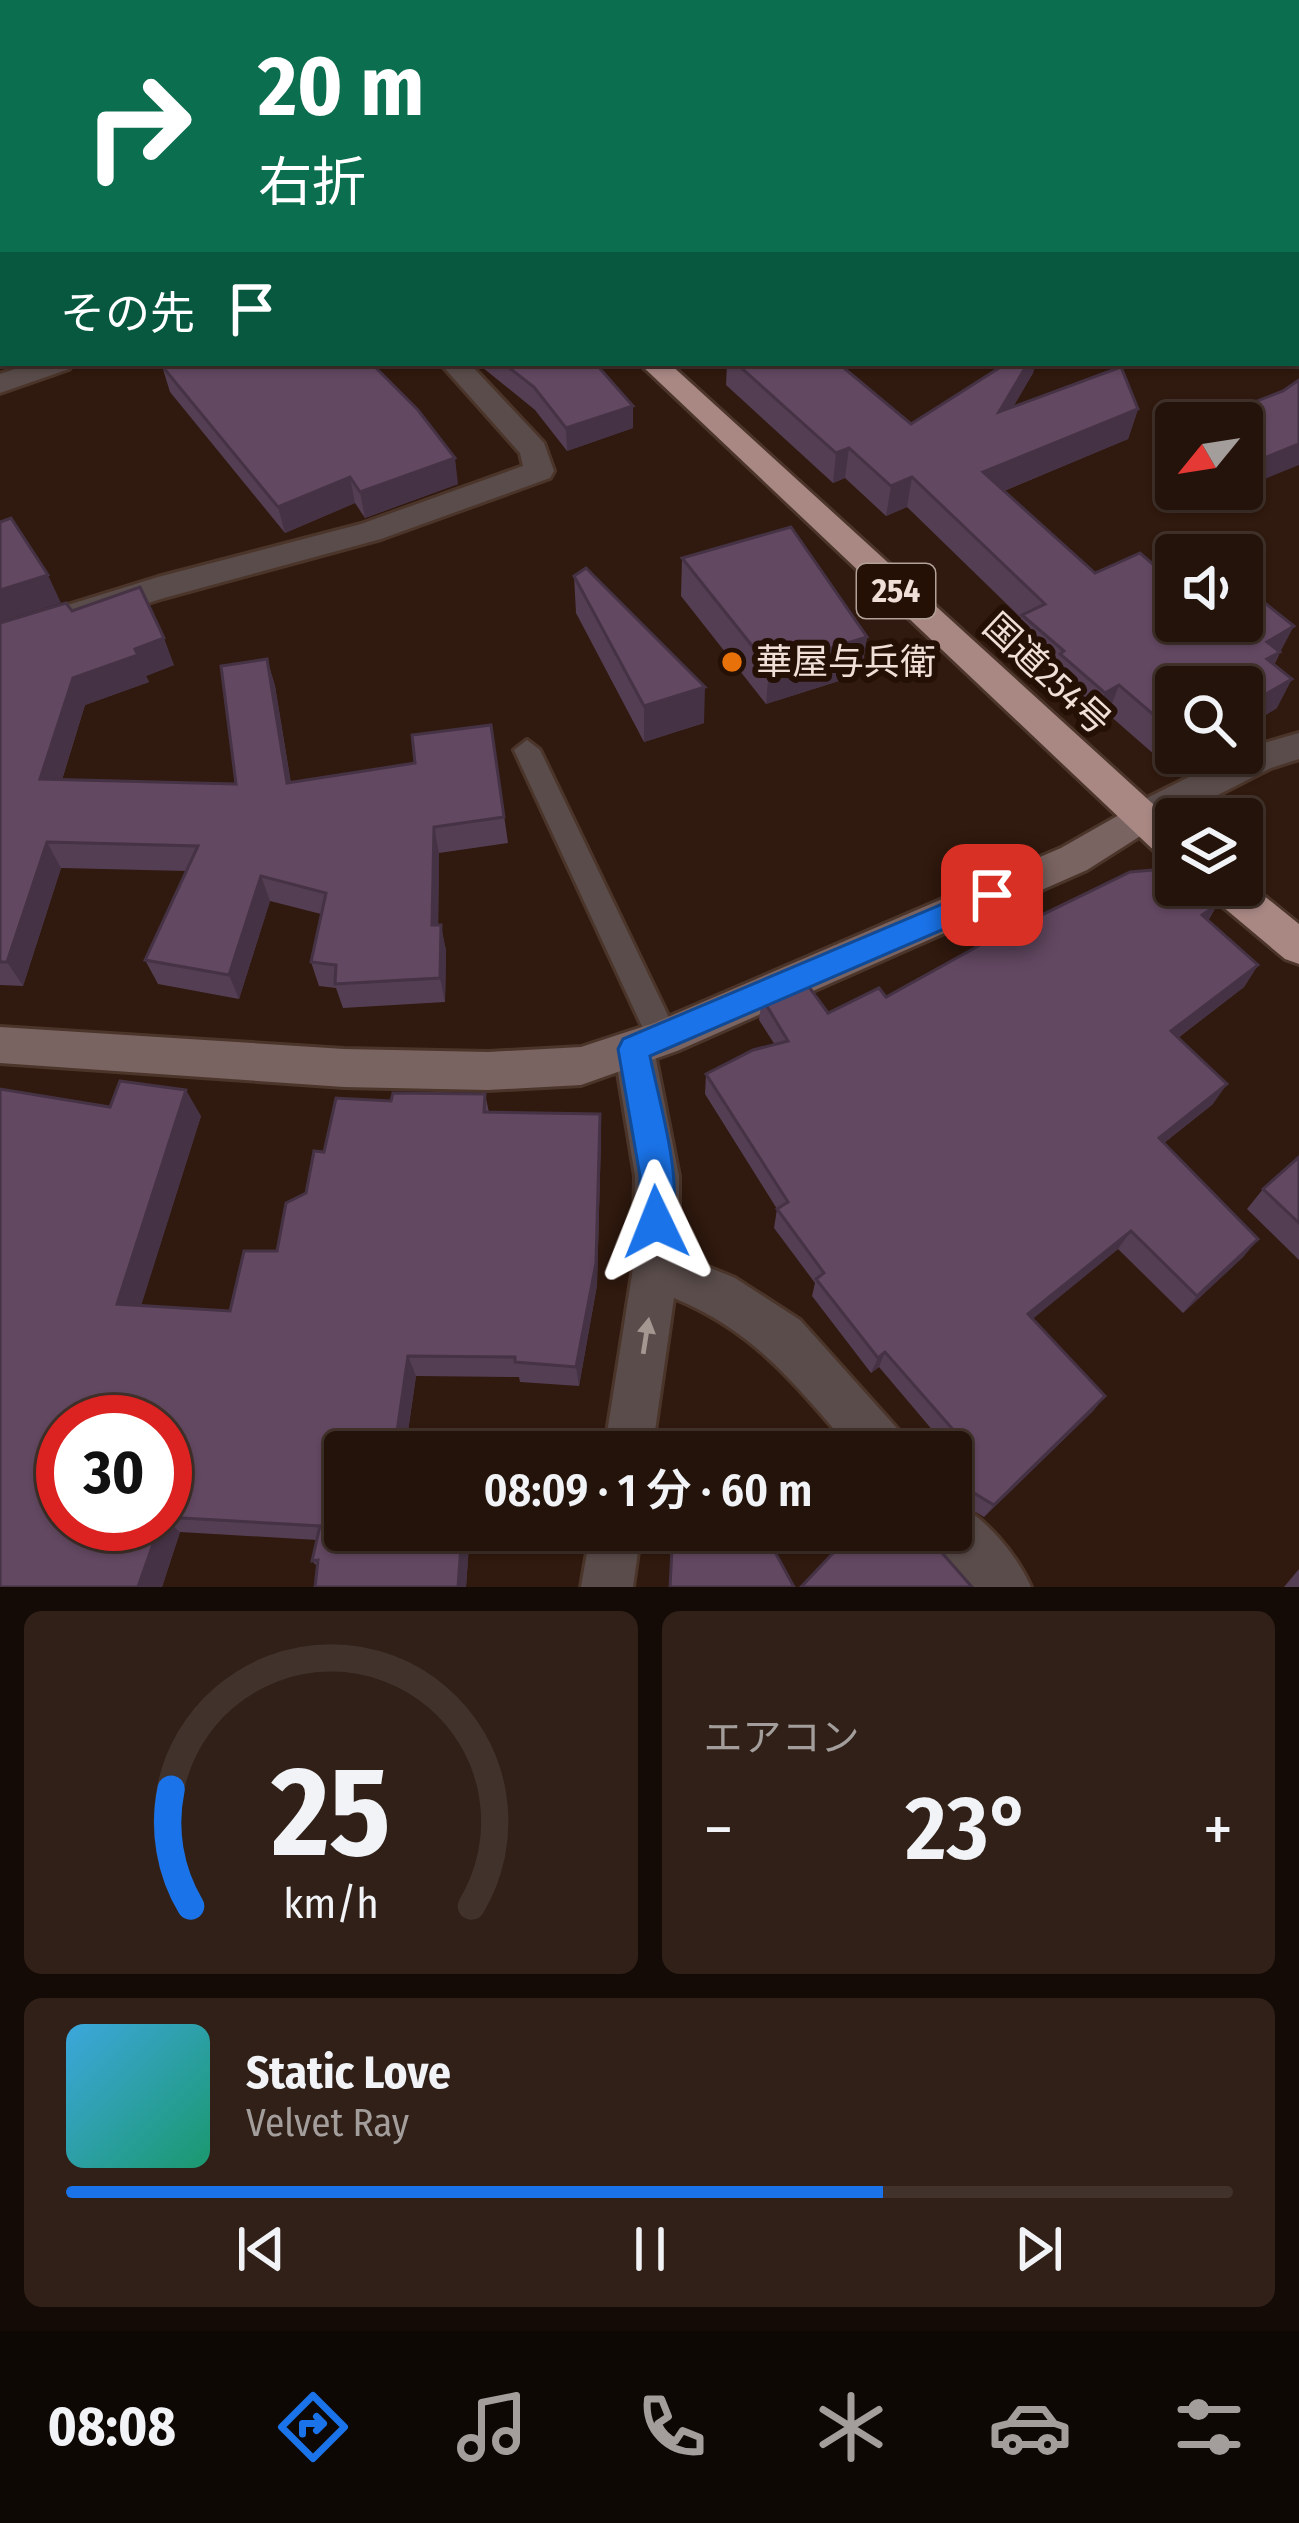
<!DOCTYPE html>
<html lang="ja">
<meta charset="utf-8">
<style>
:root{--surface:#24130a;--page:#302018;--text:#f1f3f6;--muted:#a39e9c;--line:#41322b;--accent:#1a73e8}
body{margin:0;font-family:"Fira Sans Condensed","Noto Sans JP",sans-serif;background:var(--page);color:var(--text);height:100vh;display:flex;flex-direction:column;font-size:45px;white-space:nowrap}
*{box-sizing:border-box;margin:0}
p{font-size:39px;color:var(--muted)}
.icon{flex:none;width:66px;height:66px;fill:none;stroke:currentColor;stroke-width:2;stroke-linecap:round;stroke-linejoin:round}
.map{position:relative;height:1587px;overflow:hidden}
.drawer{display:flex;flex-direction:column;gap:24px;padding:24px;background:#140a06;flex:1}
.drawer>*{flex:none}
.top-card{position:absolute;left:0px;top:0px;width:1299px;height:366px;box-shadow:0 3px 9px #0004,0 0 0 3px var(--line);background:#0b6e4f;color:#fff;overflow:hidden}
.needle{width:78px;rotate:240deg}
.buttons{position:absolute;left:1155px;top:402px;display:grid;gap:24px}
.buttons a{display:grid;place-items:center;width:108px;height:108px;border-radius:12px;background:var(--surface);box-shadow:0 3px 9px #0004,0 0 0 3px var(--line);font-size:60px}
.speed{position:absolute;left:36px;top:1395px;display:flex;gap:24px;font-size:60px;font-weight:700;text-align:center}
.speed>*{display:grid;place-content:center;width:156px;height:156px;border-radius:50%;background:var(--surface);box-shadow:0 3px 9px #0004,0 0 0 3px var(--line);line-height:1}
.speed .limit{border:18px solid #d22;background:#fff;color:#111}
.pin{position:absolute;display:grid;place-items:center;width:102px;height:102px;color:#fff;margin:-51px;border-radius:24px;box-shadow:0 6px 18px #0006}
.me{position:absolute;width:132px;margin:-66px;rotate:358deg;stroke-linejoin:round;filter:drop-shadow(0 0 9px #0008)}
.turn{display:flex;align-items:center;gap:42px;height:252px;padding:0 60px;font-size:54px}
.turn .icon{width:156px;height:156px;stroke-width:2.5}
.turn b{display:block;font-size:84px;line-height:102px}
.then{display:flex;align-items:center;height:114px;padding:0 60px;background:#0003;gap:24px;font-size:45px}
.big{font-size:90px;font-weight:600;line-height:1.1}
.drawer .card{flex:1;display:flex;flex-direction:column;justify-content:center;gap:18px;min-width:0;padding:0 42px;border-radius:18px;background:var(--page)}
.drawer .dial{align-items:center;gap:0}
.dial svg{height:312px;overflow:visible;fill:none;stroke:var(--line);stroke-width:7;stroke-linecap:round;text-anchor:middle}
.dial text{fill:var(--text);stroke:none}
.song{display:flex;align-items:center;gap:36px}
.cover{width:144px;height:144px;border-radius:18px;background:linear-gradient(135deg,hsl(200 70% 55%),hsl(160 70% 35%))}
.played{height:12px;border-radius:6px;background:linear-gradient(90deg,var(--accent) 70%,var(--line) 70%)}
.keys{display:flex;justify-content:space-around;direction:ltr}
.heat{display:flex;justify-content:space-between;align-items:center;font-size:66px;direction:ltr}
.drawer .tiles{flex:1;display:grid;gap:24px;grid-template-columns:1fr 1fr}
.card:last-child{grid-column:span 2}
.trip{position:absolute;left:324px;top:1431px;width:648px;height:120px;border-radius:12px;background:var(--surface);box-shadow:0 3px 9px #0004,0 0 0 3px var(--line);font-weight:600;line-height:120px;text-align:center}
.dock{display:flex;height:192px;justify-content:space-around;align-items:center;background:#0e0804;color:var(--muted)}
.dock .icon{width:84px;height:84px}
.dock .on{color:var(--accent)}
.dock b{font-size:54px;color:var(--text)}
.map>svg:first-child{display:block}
</style>
<div class="map">
<svg width="1299" height="1587" viewBox="0 0 1299 1587">
<rect width="100%" height="100%" fill="#30190e"/>
<g fill="none" stroke-linecap="round" stroke-linejoin="round">
<!-- stream -->
<polygon fill="#3e4d6a" fill-rule="evenodd" points="1185,0 1208,0 1211,3 1188,3"/>
<!-- lane casing -->
<g stroke="#4b352a" stroke-width="6">
<g id="lane">
<polygon points="595,0 593,3 575,1 576,0"/>
<polygon points="1296,249 1299,250 1299,263 1296,262"/>
<polygon points="527,740 540,750 674,1028 678,1038 674,1048 663,1052 652,1048 514,750"/>
</g>
</g>
<!-- street casing -->
<g stroke="#4b352a" stroke-width="6">
<g id="street">
<polygon points="0,123 3,124 3,144 0,143"/>
<polygon points="32,363 73,363 69,369 0,393 0,374"/>
<polygon points="440,363 469,363 544,443 554,471 550,478 381,539 164,598 0,650 0,626 158,577 361,524 523,466 520,453"/>
<polygon points="1299,733 1299,759 1271,768 1153,828 1140,833 1127,828 1122,818 1127,808 1247,748"/>
<path d="M634 1031 648 1036 654 1049 679 1176V1255L735 1278 800 1320 903 1435 910 1452H854C796 1386 758 1333 674 1298L652 1452H604L633 1268 635 1176 614 1049 620 1036Z"/>
<path d="M951 1501C983 1514 1017 1555 1031 1587H971L933 1544 928 1530H951Z"/>
<polygon points="591,1530 641,1530 633,1587 581,1587"/>
</g>
</g>
<!-- secondary casing -->
<g stroke="#4b352a" stroke-width="6">
<polygon id="secondary" points="1140,803 1153,808 1158,818 1153,828 1087,870 677,1051 581,1085 488,1090 344,1087 0,1063 0,1027 344,1049 488,1052 581,1047 654,1023 1061,848"/>
</g>
<!-- highway casing -->
<g stroke="#4b352a" stroke-width="6">
<g id="highway">
<polygon points="252,0 274,0 276,3 254,3"/>
<polygon points="639,363 669,363 1176,825 1176,863 1163,859"/>
<polygon points="1242,878 1299,924 1299,964 1285,959 1210,896 1204,885 1242,885"/>
</g>
</g>
<!-- path -->
<polyline stroke="#968279" stroke-width="4.5" stroke-dasharray="6 6" stroke-linecap="butt" points="1219,0 1234,3"/>
<!-- lane -->
<use href="#lane" fill="#594c4a" fill-rule="evenodd"/>
<!-- street -->
<use href="#street" fill="#594c4a" fill-rule="evenodd"/>
<!-- secondary -->
<use href="#secondary" fill="#7a6461" fill-rule="evenodd"/>
<!-- highway -->
<use href="#highway" fill="#a98884" fill-rule="evenodd"/>
</g>
<!-- wall -->
<g fill="#543e53" fill-rule="evenodd">
<polygon points="416,0 517,0 521,3 416,3"/>
<polygon points="1299,5 1299,246 1296,244 1296,8"/>
<polygon points="477,363 595,363 633,406 633,428 567,451 535,410"/>
<polygon points="727,363 838,363 911,424 1007,363 1035,363 1033,373 1013,407 1138,409 1128,439 1004,491 1095,573 1176,621 1279,655 1274,665 1277,708 1242,729 1242,687 1176,687 1176,753 1201,753 1172,770 1108,714 1094,722 1050,684 1052,679 1014,645 1021,618 907,507 886,516 845,478 833,483 726,385"/>
<polygon points="162,366 458,484 365,518 355,503 285,533 170,392"/>
<polygon points="1176,432 1176,471 1163,459 1172,434"/>
<polygon points="1197,489 1240,489 1211,501"/>
<polygon points="682,558 867,637 861,674 766,704 681,596"/>
<polygon points="574,576 704,723 644,742 576,613"/>
<polygon points="72,611 174,665 146,676 149,682 85,705 62,780 236,784 267,659 275,686 291,783 415,763 491,725 508,843 439,853 438,925 446,950 445,1002 343,1008 336,988 319,986 311,962 321,914 270,901 239,999 158,984 145,960 186,871 61,868 23,986 0,985 0,623"/>
<polygon points="1217,905 1208,921 1258,965 1244,987 1178,1038 1213,1104 1164,1143 1258,1239 1243,1257 1183,1313 1118,1249 1032,1319 1105,1396 1093,1411 984,1517 957,1501 955,1513 951,1519 951,1452 879,1367 871,1373 812,1296 815,1283 774,1228 777,1209 705,1094 706,1074 775,1045 759,1020 762,998 828,1013"/>
<path d="M485 1094 489 1112 600 1114 601 1140 597 1285 579 1386 520 1382 519 1377 416 1376 405 1452H345V1530L469 1545 466 1587H315L317 1566 312 1561 317 1540 180 1532 162 1587H0L110 1107 201 1116 141 1305 230 1311 277 1251 324 1152 391 1101ZM165 1422V1524H63Z"/>
<polygon points="1299,1157 1299,1260 1247,1209 1263,1189"/>
<polygon points="1299,1569 1299,1587 1284,1587"/>
</g>
<!-- shaded-wall -->
<g fill="#453244">
<polygon points="3,329 3,360 0,360 0,330"/>
<polygon points="1028,363 1035,363 1033,373 992,442 999,412"/>
<polygon points="633,406 633,428 567,451 566,428"/>
<polygon points="1138,409 1128,439 977,502 983,472"/>
<polygon points="1299,444 1299,465 1242,488 1242,467"/>
<polygon points="849,448 845,478 833,483 836,453"/>
<polygon points="455,458 458,484 365,518 360,492"/>
<polygon points="350,477 355,503 285,533 278,507"/>
<polygon points="912,477 907,507 886,516 891,486"/>
<polygon points="1215,489 1240,489 1211,501"/>
<polygon points="48,575 61,603 0,622 0,590"/>
<polygon points="1294,626 1265,681 1267,642"/>
<polygon points="867,637 861,674 766,704 769,667"/>
<polygon points="164,638 174,665 146,676 149,682 85,705 54,805 40,779 73,678 135,649"/>
<polygon points="267,659 275,686 295,809 287,783"/>
<polygon points="1292,679 1277,708 1242,729 1242,708"/>
<polygon points="1119,685 1108,714 1094,722 1105,693"/>
<polygon points="705,687 704,723 644,742 644,706"/>
<polygon points="1180,753 1201,753 1172,770"/>
<polygon points="434,827 439,853 438,950 432,925"/>
<polygon points="47,842 61,868 23,986 7,962"/>
<polygon points="261,876 270,901 239,999 229,975"/>
<polygon points="1217,905 1204,928 1202,915"/>
<polygon points="441,925 446,950 445,1002 440,978"/>
<polygon points="1258,965 1244,987 1159,1052 1171,1031"/>
<polygon points="1227,1084 1213,1104 1146,1157 1159,1138"/>
<polygon points="186,1090 201,1116 135,1325 117,1304"/>
<polygon points="600,1114 601,1140 597,1285 579,1386 576,1367"/>
<polygon points="1131,1231 1118,1249 1018,1331 1028,1314"/>
<polygon points="1258,1239 1243,1257 1183,1313 1197,1296"/>
<polygon points="885,1352 879,1367 871,1373 878,1358"/>
<polygon points="408,1356 416,1376 405,1452 394,1452"/>
<polygon points="1105,1396 1093,1411 984,1517 994,1505"/>
<polygon points="165,1519 180,1532 162,1587 138,1587 160,1524 165,1524"/>
<polygon points="462,1530 469,1545 466,1587 458,1587"/>
</g>
<!-- building -->
<g fill="#624861" stroke="#453244" stroke-width="3">
<polygon points="0,0 232,0 232,3 3,3 3,91 0,85"/>
<polygon points="437,0 517,0 521,3 441,3"/>
<polygon points="1299,5 1299,221 1296,219 1296,8"/>
<polygon points="171,363 371,363 418,410 455,458 360,492 350,477 278,507 162,366"/>
<polygon points="503,363 595,363 633,406 566,428 534,387"/>
<polygon points="736,363 838,363 911,424 1007,363 1028,363 999,412 1121,367 1138,409 983,472 1095,573 1140,553 1176,584 1176,621 1242,621 1242,585 1294,626 1267,642 1280,652 1267,659 1292,679 1242,708 1242,687 1176,687 1176,734 1119,685 1105,693 1060,654 1064,651 1022,615 1045,604 912,477 891,486 849,448 836,453"/>
<polygon points="1299,380 1299,444 1242,467 1242,423 1200,423 1283,391"/>
<polygon points="11,518 48,575 0,590 0,522"/>
<polygon points="791,527 867,637 769,667 682,558"/>
<polygon points="586,568 705,687 644,706 574,576"/>
<polygon points="140,587 164,638 135,649 138,655 73,678 40,779 236,784 221,666 267,659 287,783 415,763 412,735 491,725 504,817 434,827 432,925 441,925 440,978 335,984 336,965 311,962 326,893 261,876 229,975 145,960 198,846 47,842 7,962 0,962 0,623 66,603 72,611"/>
<polygon points="1176,868 1176,885 1196,885 1217,905 1202,915 1258,965 1171,1031 1227,1084 1159,1138 1258,1239 1197,1296 1131,1231 1028,1314 1105,1396 994,1505 959,1484 955,1513 951,1514 951,1452 938,1452 956,1433 885,1352 878,1358 816,1279 824,1273 777,1209 788,1202 706,1074 753,1050 788,1041 762,998 804,980 828,1013 879,988 886,997 980,945 1130,872"/>
<polygon points="120,1081 186,1090 117,1304 230,1311 244,1251 277,1251 286,1203 306,1193 314,1151 324,1152 336,1098 391,1101 393,1093 485,1094 484,1112 600,1114 596,1263 576,1367 515,1362 515,1357 408,1356 394,1452 345,1452 345,1530 462,1530 458,1587 315,1587 318,1560 312,1561 320,1526 165,1517 165,1422 63,1422 63,1524 160,1524 138,1587 0,1587 0,1089 110,1107"/>
<polygon points="1299,1157 1299,1223 1263,1189"/>
<polygon points="673,1530 763,1530 794,1587 670,1587"/>
<polygon points="855,1530 858,1530 861,1535 866,1530 936,1530 937,1534 949,1548 943,1554 972,1587 801,1587"/>
</g>
<!-- one-way arrows -->
<defs><path id="oneway-solid" d="M-6-.8H1V-3.2L6.5 0L1 3.2V.8H-6Z" transform="scale(3)"/></defs>
<use fill="#a49690" href="#oneway-solid" transform="translate(646 1336) rotate(-81)"/>
<!-- route -->
<path fill="#1a73e8" stroke="#114b97" stroke-width="3" d="M992 883 1002 887 1006 895 1002 904 650 1056C659 1103 687 1190 668 1234L656 1239 645 1234 640 1222V1176L618 1049 623 1039Z"/>
<!-- markers -->
<circle fill="#e8710a" stroke="#251005" stroke-width="4.5" cx="732" cy="662" r="12"/>
<g text-anchor="middle" dominant-baseline="central" stroke-width="12" stroke-linejoin="round" paint-order="stroke">
<!-- shield labels -->
<rect fill="#251005" stroke="#b2a198" stroke-width="3" x="857" y="564" width="78" height="54" rx="9"/>
<g font-size="33" font-weight="bold" fill="#efdfd7">
<text x="896" y="591">254</text>
</g>
<!-- poi labels -->
<g font-size="36" fill="#efdfd7" stroke="#251005" text-anchor="start">
<text x="756" y="662">華屋与兵衛</text>
</g>
<!-- street labels -->
<g font-size="36" fill="#efdfd7" stroke="#251005">
<text transform="translate(1047 674) rotate(43)">国道254号</text>
</g>
</g>
</svg>
<div class="buttons">
<a><svg class="needle" viewBox="-14 -14 28 28"><path d="M0-13l5 13h-10z" fill="#e53935"/><path d="M0 13l5-13h-10z" fill="#a39e9c"/></svg></a>
<a><svg class="icon" aria-label="sound" viewBox="0 0 24 24"><path d="M4 9h4l5-4v14l-5-4H4zM17 9q2 3 0 6"/></svg></a>
<a><svg class="icon" aria-label="search" viewBox="0 0 24 24"><circle cx="10" cy="10" r="6"/><path d="M15 15l6 6"/></svg></a>
<a><svg class="icon" aria-label="layers" viewBox="0 0 24 24"><path d="M12 4l9 5-9 5-9-5zM3 14l9 5 9-5"/></svg></a>
</div>
<div class="speed"><div class="limit">30</div></div>
<div class="pin" style="left:992px;top:895px;background:#d93025"><svg class="icon" aria-label="arrive" viewBox="0 0 24 24"><path d="M6 21V4h12l-3 4 3 4H6"/></svg></div>
<svg class="me" style="left:656px;top:1222px" viewBox="-20 -20 40 40"><path d="M0-17L14 15 0 8-14 15z" fill="#1a73e8" stroke="#fff" stroke-width="4"/></svg>
<div class="trip">08:09 · 1 分 · 60 m</div>
<div class="top-card">
<div class="turn"><svg class="icon" aria-label="right" viewBox="0 0 24 24"><path d="M7 20v-9h11M14 6l5 5-5 5"/></svg><div><b>20 m</b>右折</div></div>
<div class="then">その先<svg class="icon" aria-label="arrive" viewBox="0 0 24 24"><path d="M6 21V4h12l-3 4 3 4H6"/></svg></div>
</div>
</div>
<section class="drawer">
<div class="tiles">
<div class="card dial"><svg viewBox="0 0 100 80">
<path d="M14 69A42 42 0 1 1 86 69"/>
<path d="M14 69A42 42 0 0 1 9 39" stroke="#1a73e8"/>
<text x="50" y="56" font-size="32" font-weight="700">25</text>
<text x="50" y="72" font-size="11">km/h</text>
</svg></div>
<div class="card"><p>エアコン</p>
<div class="heat"><a>−</a><b class="big">23°</b><a>+</a></div>
</div>
<div class="card">
<div class="song"><i class="cover"></i><div><b>Static Love</b><p>Velvet Ray</p></div></div>
<div class="played"></div>
<div class="keys"><svg class="icon" aria-label="previous" viewBox="0 0 24 24"><path d="M18 5L8 12l10 7zM5 5v14"/></svg><svg class="icon" aria-label="pause" viewBox="0 0 24 24"><path d="M8 5v14M16 5v14"/></svg><svg class="icon" aria-label="next" viewBox="0 0 24 24"><path d="M6 5l10 7-10 7zM19 5v14"/></svg></div>
</div>
</div>
</section>
<nav class="dock">
<b>08:08</b>
<svg class="icon on" aria-label="directions" viewBox="0 0 24 24"><path d="M12 3l9 9-9 9-9-9zM9 14v-3h6M13 9l2 2-2 2"/></svg>
<svg class="icon" aria-label="music" viewBox="0 0 24 24"><path d="M9 18V5l10-2v13"/><circle cx="6" cy="18" r="3"/><circle cx="16" cy="16" r="3"/></svg>
<svg class="icon" aria-label="phone" viewBox="0 0 24 24"><path d="M5 4h4l2 5-3 2q2 4 5 5l2-3 5 2v4C11 20 4 13 5 4z"/></svg>
<svg class="icon" aria-label="climate" viewBox="0 0 24 24"><path d="M12 3v18M4 7l16 10M4 17L20 7"/></svg>
<svg class="icon" aria-label="car" viewBox="0 0 24 24"><path d="M5 17H2v-5l4-1 3-4h7l3 4 3 1v5h-3M9 17h6M6 11h13"/><circle cx="7" cy="17" r="2"/><circle cx="17" cy="17" r="2"/></svg>
<svg class="icon" aria-label="filters" viewBox="0 0 24 24"><path d="M4 7h16M4 17h16"/><circle cx="9" cy="7" r="2"/><circle cx="15" cy="17" r="2"/></svg>
</nav>
